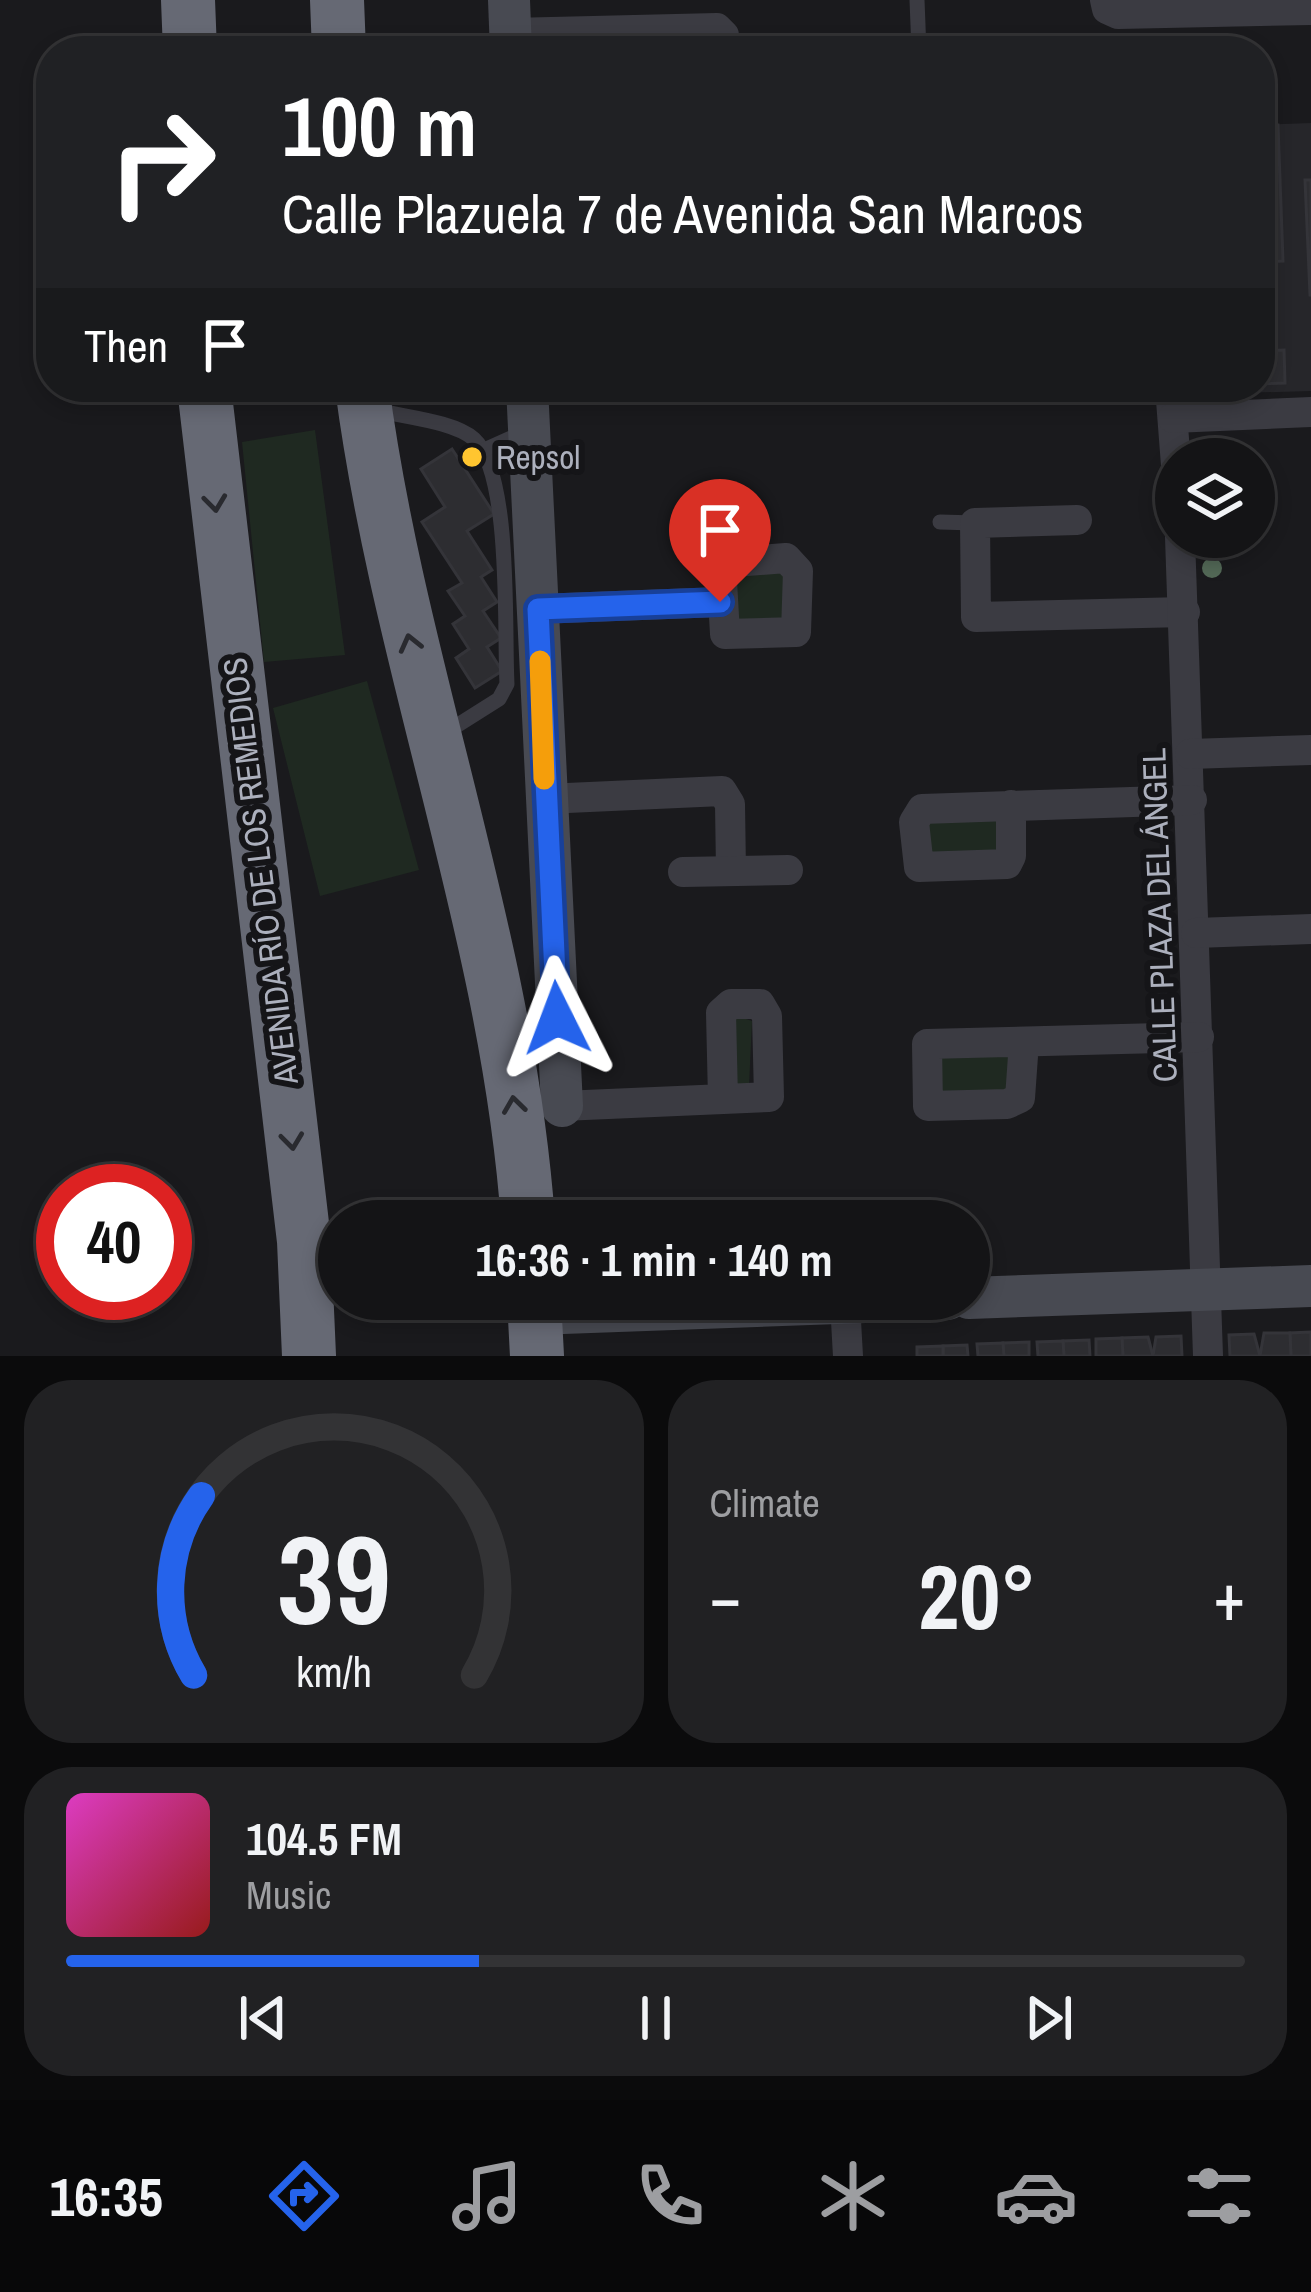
<!DOCTYPE html>
<meta charset="utf-8">
<style>
:root{--surface:#141416;--page:#212123;--text:#f1f3f6;--muted:#9d9ea1;--line:#333335;--accent:#2563eb}
body{margin:0;font-family:"Archivo Narrow",sans-serif;background:var(--page);color:var(--text);height:100vh;display:flex;flex-direction:column;font-size:45px;white-space:nowrap}
*{box-sizing:border-box;margin:0}
p{font-size:39px;color:var(--muted)}
.icon{flex:none;width:66px;height:66px;fill:none;stroke:currentColor;stroke-width:2;stroke-linecap:round;stroke-linejoin:round}
.map{position:relative;height:1356px;overflow:hidden}
.side{display:flex;flex-direction:column;gap:24px;padding:24px;background:#0b0b0c;flex:1}
.side>*{flex:none}
.guide{position:absolute;left:36px;top:36px;width:1239px;height:366px;border-radius:48px;box-shadow:0 6px 18px #0003,0 0 0 3px var(--line);background:#202124;color:#fff;overflow:hidden}
.buttons{position:absolute;left:1155px;top:438px;display:grid;gap:24px}
.buttons a{display:grid;place-items:center;width:120px;height:120px;border-radius:50%;background:var(--surface);box-shadow:0 6px 18px #0003,0 0 0 3px var(--line);font-size:60px}
.speed{position:absolute;left:36px;top:1164px;display:flex;gap:24px;font-size:60px;font-weight:700;text-align:center}
.speed>*{display:grid;place-content:center;width:156px;height:156px;border-radius:50%;background:var(--surface);box-shadow:0 6px 18px #0003,0 0 0 3px var(--line);line-height:1}
.speed .limit{border:18px solid #d22;background:#fff;color:#111}
.pin{position:absolute;display:grid;place-items:center;width:102px;height:102px;color:#fff;margin:-123px -51px;border-radius:50% 50% 50% 0;rotate:-45deg;box-shadow:0 0 12px #0007}
.pin .icon{rotate:45deg}
.me{position:absolute;width:132px;margin:-66px;rotate:357deg;stroke-linejoin:round;filter:drop-shadow(0 0 9px #0008)}
.turn{display:flex;align-items:center;gap:42px;height:252px;padding:0 48px;font-size:54px}
.turn .icon{width:156px;height:156px;stroke-width:2.5}
.turn b{display:block;font-size:84px;line-height:102px}
.then{display:flex;align-items:center;height:114px;padding:0 48px;background:#0003;gap:24px;font-size:45px}
.big{font-size:90px;font-weight:700;line-height:1.1}
.side .card{flex:1;display:flex;flex-direction:column;justify-content:center;gap:18px;min-width:0;padding:0 42px;border-radius:48px;background:var(--page)}
.side .dial{align-items:center;gap:0}
.dial svg{height:312px;overflow:visible;fill:none;stroke:var(--line);stroke-width:7;stroke-linecap:round;text-anchor:middle}
.dial text{fill:var(--text);stroke:none}
.song{display:flex;align-items:center;gap:36px}
.cover{width:144px;height:144px;border-radius:18px;background:linear-gradient(135deg,hsl(310 70% 55%),hsl(0 70% 35%))}
.played{height:12px;border-radius:6px;background:linear-gradient(90deg,var(--accent) 35%,var(--line) 35%)}
.keys{display:flex;justify-content:space-around;direction:ltr}
.heat{display:flex;justify-content:space-between;align-items:center;font-size:66px;direction:ltr}
.side .tiles{flex:1;display:grid;gap:24px;grid-template-columns:1fr 1fr}
.card:last-child{grid-column:span 2}
.trip{position:absolute;left:318px;top:1200px;width:672px;height:120px;border-radius:60px;background:var(--surface);box-shadow:0 6px 18px #0003,0 0 0 3px var(--line);font-weight:700;line-height:120px;text-align:center}
.tab-bar{display:flex;height:192px;justify-content:space-around;align-items:center;background:#080809;color:var(--muted)}
.tab-bar .icon{width:84px;height:84px}
.tab-bar .current{color:var(--accent)}
.tab-bar b{font-size:54px;color:var(--text)}
.map>svg:first-child{display:block}
</style>
<div class="map">
<svg width="1311" height="1356" viewBox="0 0 1311 1356">
<rect width="100%" height="100%" fill="#1a1a1d"/>
<!-- built -->
<polygon fill="#26262a" points="1311,123 1311,391 1204,394 1204,387 1260,387 1260,125"/>
<!-- green -->
<g fill="#1f2921">
<polygon points="315,430 345,655 264,662 242,442"/>
<polygon points="787,569 789,625 733,626 731,570"/>
<polygon points="367,681 419,870 320,896 273,708"/>
<polygon points="1002,816 1001,859 925,861 925,817"/>
<polygon points="737,1016 752,1021 749,1086 737,1085 732,1021"/>
<polygon points="1015,1053 1015,1096 938,1097 938,1054"/>
</g>
<!-- building -->
<g fill="#2d2d31" stroke="#343439" stroke-width="3">
<polygon points="1260,125 1278,125 1283,261 1260,262"/>
<polygon points="1305,180 1311,180 1311,295 1310,295"/>
<polygon points="1284,350 1285,383 1260,384 1260,351"/>
<polygon points="452,449 494,514 467,531 492,570 481,577 497,602 483,611 501,638 487,647 502,671 475,688 456,658 469,649 453,624 465,616 448,591 462,583 422,522 445,507 421,469"/>
<polygon points="1311,1332 1311,1356 1291,1356 1290,1333"/>
<polygon points="1264,1333 1290,1333 1291,1356 1260,1356"/>
<polygon points="1254,1334 1260,1356 1230,1356 1229,1335"/>
<polygon points="1181,1336 1182,1356 1153,1356 1156,1337"/>
<polygon points="1148,1337 1153,1356 1123,1356 1122,1338"/>
<polygon points="1122,1338 1123,1356 1096,1356 1096,1339"/>
<polygon points="1089,1340 1090,1356 1064,1356 1063,1341"/>
<polygon points="1063,1341 1064,1356 1038,1356 1037,1342"/>
<polygon points="1029,1342 1029,1356 1004,1356 1003,1343"/>
<polygon points="1003,1343 1004,1356 978,1356 977,1344"/>
<polygon points="967,1345 968,1356 943,1356 943,1346"/>
<polygon points="943,1346 943,1356 917,1356 917,1347"/>
</g>
<g fill="none" stroke-linecap="round" stroke-linejoin="round">
<!-- lane -->
<g stroke="#3b3b42" stroke-width="15">
<polyline points="917,0 919,51"/>
<path d="M377 410C403 417 454 421 474 439 512 474 504 631 507 684L499 699 442 735"/>
<polyline points="484,450 527,431"/>
<polyline points="940,522 975,523"/>
</g>
<!-- street -->
<g stroke="#3b3b42" stroke-width="30">
<polyline points="1105,0 1107,9 1118,14 1311,10"/>
<polyline points="510,33 717,28 724,35 725,51"/>
<polyline points="1170,387 1176,465"/>
<polyline points="1173,418 1311,412"/>
<polyline points="1077,520 975,523 976,617 1185,612"/>
<polyline points="1180,537 1208,1356"/>
<polygon points="786,558 798,571 796,632 725,634 721,563"/>
<polyline points="538,609 720,602"/>
<polyline points="1190,754 1311,750"/>
<polyline points="545,799 722,791 730,804 731,871"/>
<polyline points="1011,805 1011,856 1007,864 919,867 914,822 922,809 1192,800"/>
<polyline points="683,872 788,870"/>
<polyline points="1196,933 1311,929"/>
<polyline points="1024,1042 1020,1098 1007,1104 928,1106 927,1044 1199,1037"/>
<polyline points="562,1106 769,1097 767,1016 760,1004 731,1004 721,1013 723,1099"/>
<polyline points="845,1303 848,1356"/>
</g>
<!-- secondary -->
<g stroke="#484a52" stroke-width="42">
<polyline points="509,0 511,51"/>
<polyline points="527,387 562,1106"/>
<polyline points="969,1298 1311,1286"/>
<polyline points="535,1314 948,1299"/>
</g>
<!-- highway -->
<g stroke="#666974" stroke-width="54">
<polyline points="188,0 190,51"/>
<polyline points="337,0 339,51"/>
<polyline points="204,387 304,1241 309,1356"/>
<path d="M362 387C399 668 508 937 528 1221"/>
<polyline points="534,1299 537,1356"/>
</g>
</g>
<!-- trees -->
<circle fill="#536957" cx="1212" cy="568" r="10"/>
<!-- one-way arrows -->
<defs><path id="oneway-chevron" d="M-2-3.5L2.5 0L-2 3.5" fill="none" stroke-width="1.6" stroke-linecap="round" stroke-linejoin="round" transform="scale(3)"/></defs>
<g stroke="#292a2f">
<use href="#oneway-chevron" transform="translate(215 503) rotate(83)"/>
<use href="#oneway-chevron" transform="translate(410 643) rotate(-104)"/>
<use href="#oneway-chevron" transform="translate(514 1105) rotate(-98)"/>
<use href="#oneway-chevron" transform="translate(292 1141) rotate(83)"/>
</g>
<g fill="none" stroke-linecap="round" stroke-linejoin="round">
<!-- route casing -->
<g stroke="#184099" stroke-width="30">
<polyline id="route" points="557,1018 538,609 720,602"/>
</g>
<!-- route -->
<use href="#route" stroke="#2563eb" stroke-width="21"/>
<!-- slow -->
<polyline stroke="#f59e0b" stroke-width="21" points="540,661 544,779"/>
</g>
<!-- markers -->
<circle fill="#ffc530" stroke="#151518" stroke-width="4.5" cx="472" cy="457" r="12"/>
<g text-anchor="middle" dominant-baseline="central" stroke-width="12" stroke-linejoin="round" paint-order="stroke">
<!-- poi labels -->
<g font-size="33" fill="#acb0bd" stroke="#151518" text-anchor="start">
<text x="496" y="457">Repsol</text>
</g>
<!-- street labels -->
<g font-size="33" fill="#acb0bd" stroke="#151518">
<text transform="translate(260 871) rotate(-97)">AVENIDA RÍO DE LOS REMEDIOS</text>
<text transform="translate(1159 915) rotate(-92)">CALLE PLAZA DEL ÁNGEL</text>
</g>
</g>
</svg>
<div class="buttons">
<a><svg class="icon" aria-label="layers" viewBox="0 0 24 24"><path d="M12 4l9 5-9 5-9-5zM3 14l9 5 9-5"/></svg></a>
</div>
<div class="speed"><div class="limit">40</div></div>
<div class="pin" style="left:720px;top:602px;background:#d93025"><svg class="icon" aria-label="arrive" viewBox="0 0 24 24"><path d="M6 21V4h12l-3 4 3 4H6"/></svg></div>
<svg class="me" style="left:557px;top:1018px" viewBox="-20 -20 40 40"><path d="M0-17L14 15 0 8-14 15z" fill="#2563eb" stroke="#fff" stroke-width="4"/></svg>
<div class="trip">16:36 · 1 min · 140 m</div>
<div class="guide">
<div class="turn"><svg class="icon" aria-label="right" viewBox="0 0 24 24"><path d="M7 20v-9h11M14 6l5 5-5 5"/></svg><div><b>100 m</b>Calle Plazuela 7 de Avenida San Marcos</div></div>
<div class="then">Then<svg class="icon" aria-label="arrive" viewBox="0 0 24 24"><path d="M6 21V4h12l-3 4 3 4H6"/></svg></div>
</div>
</div>
<section class="side">
<div class="tiles">
<div class="card dial"><svg viewBox="0 0 100 80">
<path d="M14 69A42 42 0 1 1 86 69"/>
<path d="M14 69A42 42 0 0 1 16 23" stroke="#2563eb"/>
<text x="50" y="56" font-size="32" font-weight="700">39</text>
<text x="50" y="72" font-size="11">km/h</text>
</svg></div>
<div class="card"><p>Climate</p>
<div class="heat"><a>−</a><b class="big">20°</b><a>+</a></div>
</div>
<div class="card">
<div class="song"><i class="cover"></i><div><b>104.5 FM</b><p>Music</p></div></div>
<div class="played"></div>
<div class="keys"><svg class="icon" aria-label="previous" viewBox="0 0 24 24"><path d="M18 5L8 12l10 7zM5 5v14"/></svg><svg class="icon" aria-label="pause" viewBox="0 0 24 24"><path d="M8 5v14M16 5v14"/></svg><svg class="icon" aria-label="next" viewBox="0 0 24 24"><path d="M6 5l10 7-10 7zM19 5v14"/></svg></div>
</div>
</div>
</section>
<nav class="tab-bar">
<b>16:35</b>
<svg class="icon current" aria-label="directions" viewBox="0 0 24 24"><path d="M12 3l9 9-9 9-9-9zM9 14v-3h6M13 9l2 2-2 2"/></svg>
<svg class="icon" aria-label="music" viewBox="0 0 24 24"><path d="M9 18V5l10-2v13"/><circle cx="6" cy="18" r="3"/><circle cx="16" cy="16" r="3"/></svg>
<svg class="icon" aria-label="phone" viewBox="0 0 24 24"><path d="M5 4h4l2 5-3 2q2 4 5 5l2-3 5 2v4C11 20 4 13 5 4z"/></svg>
<svg class="icon" aria-label="climate" viewBox="0 0 24 24"><path d="M12 3v18M4 7l16 10M4 17L20 7"/></svg>
<svg class="icon" aria-label="car" viewBox="0 0 24 24"><path d="M5 17H2v-5l4-1 3-4h7l3 4 3 1v5h-3M9 17h6M6 11h13"/><circle cx="7" cy="17" r="2"/><circle cx="17" cy="17" r="2"/></svg>
<svg class="icon" aria-label="filters" viewBox="0 0 24 24"><path d="M4 7h16M4 17h16"/><circle cx="9" cy="7" r="2"/><circle cx="15" cy="17" r="2"/></svg>
</nav>
